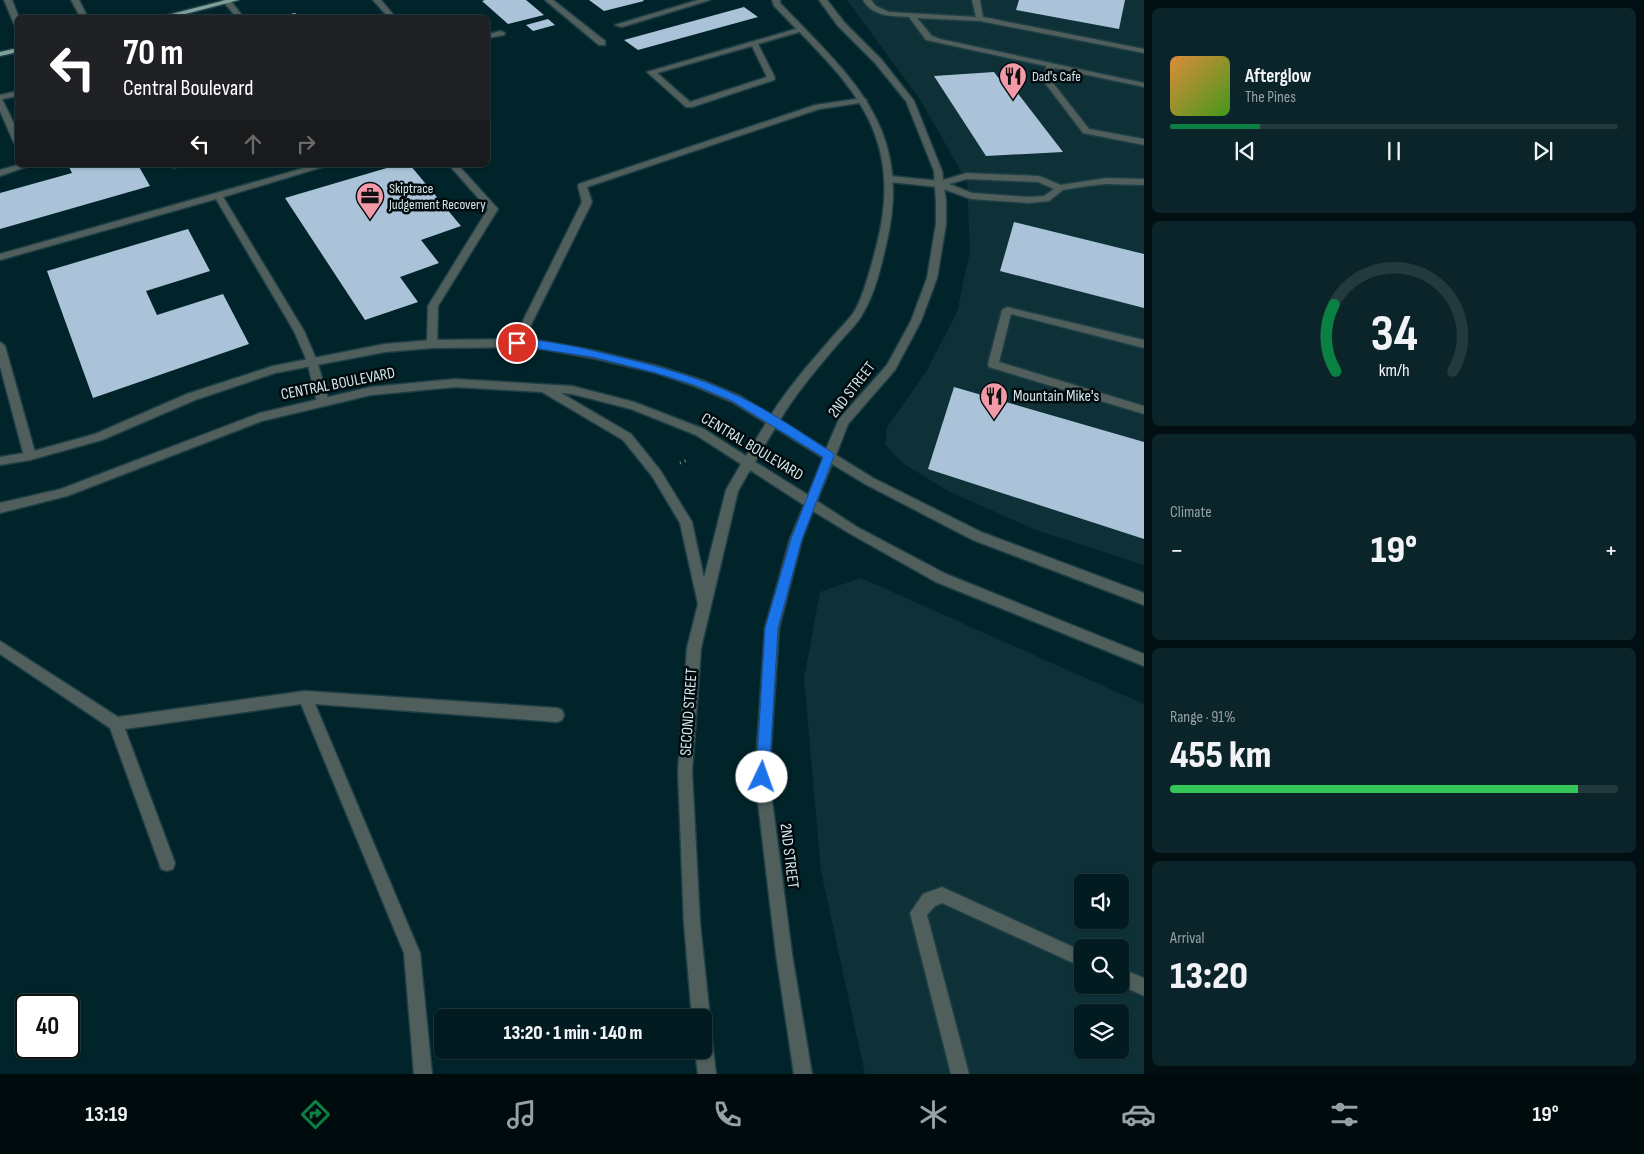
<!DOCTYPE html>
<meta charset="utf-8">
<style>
:root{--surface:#011b20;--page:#0b2429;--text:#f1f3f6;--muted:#96a1a5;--line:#23393e;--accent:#0b8043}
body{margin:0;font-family:"Sofia Sans Condensed",sans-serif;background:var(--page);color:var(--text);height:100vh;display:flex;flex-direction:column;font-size:19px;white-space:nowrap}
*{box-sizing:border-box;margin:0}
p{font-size:16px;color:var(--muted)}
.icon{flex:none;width:28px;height:28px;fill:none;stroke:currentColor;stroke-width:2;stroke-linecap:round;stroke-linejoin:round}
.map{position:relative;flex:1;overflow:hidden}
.panel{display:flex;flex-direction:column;gap:8px;padding:8px;background:#010f12;width:500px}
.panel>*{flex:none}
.banner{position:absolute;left:15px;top:15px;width:475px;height:152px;border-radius:8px;box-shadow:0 1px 4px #0004,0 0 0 1px var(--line);background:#202124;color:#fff;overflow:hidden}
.tools{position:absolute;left:1074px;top:874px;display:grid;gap:10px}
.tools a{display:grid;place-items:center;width:55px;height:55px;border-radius:8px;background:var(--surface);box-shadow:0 1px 4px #0004,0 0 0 1px var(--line);font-size:25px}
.speed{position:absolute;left:15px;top:994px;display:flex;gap:10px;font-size:25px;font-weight:700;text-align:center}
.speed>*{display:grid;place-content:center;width:65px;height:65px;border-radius:50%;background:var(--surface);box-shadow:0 1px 4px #0004,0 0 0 1px var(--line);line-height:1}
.speed .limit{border:2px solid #111;border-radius:8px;background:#fff;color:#111}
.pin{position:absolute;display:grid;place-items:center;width:42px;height:42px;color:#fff;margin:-21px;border:2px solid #fff;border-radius:50%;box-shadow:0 1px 5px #0007}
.me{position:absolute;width:55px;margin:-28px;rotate:3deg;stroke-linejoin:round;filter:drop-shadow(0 0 4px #0008)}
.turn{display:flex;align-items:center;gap:18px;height:105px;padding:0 25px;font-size:22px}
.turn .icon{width:65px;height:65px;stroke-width:2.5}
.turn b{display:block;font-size:35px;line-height:42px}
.lanes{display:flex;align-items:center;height:48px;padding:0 25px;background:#0003;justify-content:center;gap:25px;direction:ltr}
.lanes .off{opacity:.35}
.big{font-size:38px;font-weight:800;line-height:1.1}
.panel .card{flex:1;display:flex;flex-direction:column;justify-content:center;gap:8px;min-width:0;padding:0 18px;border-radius:8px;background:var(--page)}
.panel .dial{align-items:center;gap:0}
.dial svg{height:130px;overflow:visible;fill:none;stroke:var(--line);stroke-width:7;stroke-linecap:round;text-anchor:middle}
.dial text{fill:var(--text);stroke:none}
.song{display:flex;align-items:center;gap:15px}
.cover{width:60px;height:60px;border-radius:8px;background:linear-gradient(135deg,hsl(30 70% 55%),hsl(100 70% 35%))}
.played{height:5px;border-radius:2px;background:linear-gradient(90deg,var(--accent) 20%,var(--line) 20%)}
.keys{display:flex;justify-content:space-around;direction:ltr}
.heat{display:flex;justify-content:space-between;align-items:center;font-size:28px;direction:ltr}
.charge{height:8px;border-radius:4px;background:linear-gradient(90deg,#34c759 91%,var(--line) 0)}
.trip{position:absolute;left:434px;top:1009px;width:278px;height:50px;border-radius:8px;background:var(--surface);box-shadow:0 1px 4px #0004,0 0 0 1px var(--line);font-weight:800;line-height:50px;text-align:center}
.dock{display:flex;height:80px;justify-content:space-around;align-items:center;background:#000b0d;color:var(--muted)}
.dock .icon{width:35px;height:35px}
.dock .selected{color:var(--accent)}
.dock b{font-size:22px;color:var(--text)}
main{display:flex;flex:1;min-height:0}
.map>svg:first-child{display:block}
</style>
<main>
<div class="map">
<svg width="1144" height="1074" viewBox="0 0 1144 1074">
<rect width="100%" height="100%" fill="#01242b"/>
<!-- built -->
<g fill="#0e3138" fill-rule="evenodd">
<polygon points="847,0 1144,0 1144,565 1036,530 948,491 901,462 885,444 887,427 926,372 957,312 970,251 967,182 921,101"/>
<path d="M861 578 1144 704V1074H865L821 871 804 678 820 592ZM1082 882H1120V920H1082ZM1082 948H1120V985H1082ZM1082 1012H1120V1050H1082Z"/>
</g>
<!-- building -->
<g fill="#aac3d9">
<polygon points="485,0 526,0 544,15 508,24 482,1"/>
<polygon points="589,0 643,0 644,1 604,11"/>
<polygon points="1019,0 1125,0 1119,29 1016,10"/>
<polygon points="744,7 758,17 638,50 624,40"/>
<polygon points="295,13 299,18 278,18 278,17"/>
<polygon points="548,19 555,25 533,31 526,25"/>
<polygon points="994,72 1009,92 1016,91 1063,152 986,156 934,76"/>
<polygon points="68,165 138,165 150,186 0,229 0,193 72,173"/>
<polygon points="397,165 410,165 461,226 421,240 439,263 400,277 418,302 365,320 285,198"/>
<polygon points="1014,222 1144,254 1144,308 1000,271"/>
<polygon points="188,229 210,271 146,291 157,315 223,294 249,344 93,398 47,271"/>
<polygon points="954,387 1144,442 1144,539 928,469"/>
</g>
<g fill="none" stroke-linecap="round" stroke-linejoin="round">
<!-- service casing -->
<g stroke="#1f3f46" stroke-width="3">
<g id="service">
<polygon points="4,0 12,0 19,18 18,26 14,24"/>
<polygon points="71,0 79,0 88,18 81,18"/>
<polygon points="222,0 230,0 244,18 237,18"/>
<polygon points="373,0 381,0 396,18 389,18"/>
<polygon points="545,0 553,0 605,41 605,45 599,45"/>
<polygon points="698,0 710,0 622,27 615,25"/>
<path d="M863 0H871L876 6 889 12 976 17 972 0H980L983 17 1144 49V53L980 21 917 18 932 36 940 39 1144 83V87L1054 68 1053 83 1089 129 1144 139V145L1083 133 1045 83 1046 66 926 40 909 17C892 16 873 17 863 0Z"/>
<path d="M799 28 806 30 758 44 775 78 774 80 692 107H686L647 72ZM752 46 767 77 690 102 657 73Z"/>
<polygon points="501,31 505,33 504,35 488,38 488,34"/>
<polygon points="18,91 18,96 2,99 18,132 18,145 14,143 0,111 0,95"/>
<polygon points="863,98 867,100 866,102 819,109 587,187 592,202 522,343 521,346 513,346 512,343 582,202 578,186 579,184 815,105"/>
<polygon points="18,165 31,165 0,176 0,170"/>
<polygon points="167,165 179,165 175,168"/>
<polygon points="315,165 329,165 223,197 304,331 317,361 329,402 327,405 319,405 317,402 307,361 294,331 216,199 0,260 0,254"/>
<polygon points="449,165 458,165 498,209 438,306 437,344 432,348 427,344 428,306 488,209"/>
<path d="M967 173 1039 176 1061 185 1106 178 1144 179V185L1106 184 1087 186 1063 190 1049 201 1029 203 971 199 938 187 890 182 886 179 890 176 940 181ZM967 179 1038 182 1054 189 1044 196 1029 197 972 193 949 184Z"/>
<polygon points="1007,307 1144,340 1144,348 1011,314 999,362 1144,406 1144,414 989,367 988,364 1002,310"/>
<polygon points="0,342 5,346 36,456 30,460 24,456 0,366"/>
<polygon points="942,887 1082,951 1082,967 942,903 935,906 927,915 969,1074 951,1074 910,913 923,894"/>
<polygon points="1120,968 1144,978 1144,996 1120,985"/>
</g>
</g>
<!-- minor casing -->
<g stroke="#1f3f46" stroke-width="3">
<polygon id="minor" points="0,641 118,717 305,691 557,708 562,710 564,715 562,720 557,722 315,704 420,953 432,1074 414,1074 404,953 301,704 125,729 175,863 173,869 167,871 161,869 159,863 110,728 0,654"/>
</g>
<!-- tertiary casing -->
<g stroke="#1f3f46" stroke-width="3">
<path id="tertiary" d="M772 0H780V3C854 80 914 129 886 245 881 267 875 293 863 313 857 325 845 335 837 345 816 370 796 393 780 420L826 449 839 419 887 365 911 321 927 278 936 224V202L934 171 906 101 875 63 838 26 819 0H827L844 22 881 59 914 101 942 171 946 202V224L937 278 921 321 895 370 848 424 836 455 873 478 981 532 1144 593V605L973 540 865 484 832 464 817 501 857 527 946 574 1144 654V666L936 582 849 533 813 511 802 539 779 628 769 777 792 954 812 1074H794L776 954 755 777 765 628 790 539 804 505 750 470 738 491 701 648 692 771 700 923 710 1018 706 1025 711 1032 716 1074H698L695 1050H702V1018H692L684 923 678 771 687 648 698 604 680 523 652 476 623 440 542 392 455 387 371 395 262 421 67 496 0 513V503L61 489 260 413 371 387 455 379 572 386 634 402 704 429 746 456 766 423 732 402 694 386 656 373 592 358 530 347 432 348 385 352 275 373 195 400 102 440 30 460 0 465V457L30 452 95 434 187 394 273 366 385 344 432 340 530 339 592 350 658 366 702 380 740 396 771 415C788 388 808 365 829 341 837 331 847 322 854 312 864 296 872 263 877 244 906 129 847 81 774 6ZM561 393 572 394 631 409 696 435 741 464 726 490 704 578 692 522 660 470 631 434ZM775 428 823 458 808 495 755 462Z"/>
</g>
<!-- primary casing -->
<g stroke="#1f3f46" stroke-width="3">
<g id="primary">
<polygon points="226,0 239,0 170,18 156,18"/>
<polygon points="18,48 18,52 0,56 0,52"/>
</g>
</g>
<!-- path -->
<polyline stroke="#718c91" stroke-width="3" stroke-dasharray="1 4" stroke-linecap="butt" points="680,463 687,460"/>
<!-- service -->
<use href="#service" fill="#515f5c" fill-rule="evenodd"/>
<!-- minor -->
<use href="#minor" fill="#515f5c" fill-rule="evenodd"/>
<!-- tertiary -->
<use href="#tertiary" fill="#515f5c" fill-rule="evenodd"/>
<!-- primary -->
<use href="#primary" fill="#81a09a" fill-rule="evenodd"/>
</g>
<!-- route -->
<path fill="#1a73e8" stroke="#114b97" d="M517 339C549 340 583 348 615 356 657 366 699 377 738 396 771 411 802 434 833 453L834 456 802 539 778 628 769 777 767 781 762 783 758 781 756 777 765 628 791 539 823 457 732 401 694 385 656 373 592 357 513 345 512 343Z"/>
<!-- icons -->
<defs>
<g id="restaurant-pin" transform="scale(1.4375)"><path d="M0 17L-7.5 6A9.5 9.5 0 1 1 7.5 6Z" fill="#f39aa9" stroke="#010b0e"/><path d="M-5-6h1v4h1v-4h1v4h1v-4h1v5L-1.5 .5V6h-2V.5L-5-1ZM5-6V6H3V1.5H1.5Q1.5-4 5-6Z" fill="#111"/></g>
<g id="office-pin" transform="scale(1.4375)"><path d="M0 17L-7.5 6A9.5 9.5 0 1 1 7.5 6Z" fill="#f39aa9" stroke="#010b0e"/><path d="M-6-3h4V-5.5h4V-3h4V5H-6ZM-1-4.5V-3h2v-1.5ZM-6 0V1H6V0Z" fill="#111"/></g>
</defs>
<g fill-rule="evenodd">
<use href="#restaurant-pin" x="1013" y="76"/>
<use href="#office-pin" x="370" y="196"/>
<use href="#restaurant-pin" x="994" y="396"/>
</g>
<g text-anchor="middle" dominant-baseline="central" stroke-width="5" stroke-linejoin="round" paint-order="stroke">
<!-- far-poi labels -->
<g font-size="14" fill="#d4e7eb" stroke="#010b0e" text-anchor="start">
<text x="1032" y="76">Dad's Cafe</text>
<text x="389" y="188">Skiptrace<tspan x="389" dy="16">Judgement Recovery</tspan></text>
</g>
<!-- street labels -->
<g font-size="16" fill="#d4e7eb" stroke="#010b0e">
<text transform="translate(338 384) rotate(-11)">CENTRAL BOULEVARD</text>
<text transform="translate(852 390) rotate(-52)">2ND STREET</text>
<text transform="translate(752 447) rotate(31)">CENTRAL BOULEVARD</text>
<text transform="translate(689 712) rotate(-86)">SECOND STREET</text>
<text transform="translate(789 856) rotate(83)">2ND STREET</text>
</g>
<!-- poi labels -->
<g font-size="16" fill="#d4e7eb" stroke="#010b0e" text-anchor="start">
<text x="1013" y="396">Mountain Mike's</text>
</g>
</g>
</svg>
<div class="tools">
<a><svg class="icon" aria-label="sound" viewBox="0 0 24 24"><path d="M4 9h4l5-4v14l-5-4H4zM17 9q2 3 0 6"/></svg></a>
<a><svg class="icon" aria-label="search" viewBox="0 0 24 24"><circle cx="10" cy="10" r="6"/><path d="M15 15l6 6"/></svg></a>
<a><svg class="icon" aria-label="layers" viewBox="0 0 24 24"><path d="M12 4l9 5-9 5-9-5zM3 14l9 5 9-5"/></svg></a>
</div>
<div class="speed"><div class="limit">40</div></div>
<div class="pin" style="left:517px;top:343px;background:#d93025"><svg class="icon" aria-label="arrive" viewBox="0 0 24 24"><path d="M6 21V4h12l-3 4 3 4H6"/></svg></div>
<svg class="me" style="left:762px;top:777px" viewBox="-20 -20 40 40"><circle r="19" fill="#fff"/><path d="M0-13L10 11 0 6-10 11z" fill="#1a73e8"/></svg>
<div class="trip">13:20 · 1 min · 140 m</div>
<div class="banner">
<div class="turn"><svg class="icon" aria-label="left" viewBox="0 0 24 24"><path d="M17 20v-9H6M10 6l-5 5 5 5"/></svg><div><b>70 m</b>Central Boulevard</div></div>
<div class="lanes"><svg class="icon" aria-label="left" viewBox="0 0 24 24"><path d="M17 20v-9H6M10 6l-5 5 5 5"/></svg><svg class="icon off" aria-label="ahead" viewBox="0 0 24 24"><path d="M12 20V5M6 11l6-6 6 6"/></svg><svg class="icon off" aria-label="right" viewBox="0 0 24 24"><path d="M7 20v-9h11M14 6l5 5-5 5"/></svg></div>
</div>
</div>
<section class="panel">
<div class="card">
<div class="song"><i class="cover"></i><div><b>Afterglow</b><p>The Pines</p></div></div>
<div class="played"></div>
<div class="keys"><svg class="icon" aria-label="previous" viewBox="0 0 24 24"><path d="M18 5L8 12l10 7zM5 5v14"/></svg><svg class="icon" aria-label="pause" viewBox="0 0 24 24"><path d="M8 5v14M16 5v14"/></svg><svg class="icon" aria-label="next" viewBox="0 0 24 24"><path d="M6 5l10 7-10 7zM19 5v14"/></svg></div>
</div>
<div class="card dial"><svg viewBox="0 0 100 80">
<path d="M14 69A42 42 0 1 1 86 69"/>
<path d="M14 69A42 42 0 0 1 13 28" stroke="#0b8043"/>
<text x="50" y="56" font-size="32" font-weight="700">34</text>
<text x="50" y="72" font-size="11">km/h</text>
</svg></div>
<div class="card"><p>Climate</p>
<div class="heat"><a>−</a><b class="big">19°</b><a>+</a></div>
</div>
<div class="card"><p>Range · 91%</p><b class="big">455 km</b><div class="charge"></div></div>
<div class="card"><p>Arrival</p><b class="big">13:20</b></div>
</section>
</main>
<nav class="dock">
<b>13:19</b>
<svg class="icon selected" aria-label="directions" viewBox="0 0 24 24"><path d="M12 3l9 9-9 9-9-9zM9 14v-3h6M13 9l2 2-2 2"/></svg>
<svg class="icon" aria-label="music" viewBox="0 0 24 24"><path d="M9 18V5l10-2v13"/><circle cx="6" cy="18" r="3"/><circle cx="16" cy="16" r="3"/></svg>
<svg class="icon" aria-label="phone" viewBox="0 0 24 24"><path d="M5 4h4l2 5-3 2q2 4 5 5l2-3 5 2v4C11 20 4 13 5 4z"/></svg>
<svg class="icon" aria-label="climate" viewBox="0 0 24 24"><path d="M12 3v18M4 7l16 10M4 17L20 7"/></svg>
<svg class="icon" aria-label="car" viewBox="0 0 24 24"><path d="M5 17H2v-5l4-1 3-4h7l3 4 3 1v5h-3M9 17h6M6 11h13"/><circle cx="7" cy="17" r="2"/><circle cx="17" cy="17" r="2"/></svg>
<svg class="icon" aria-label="filters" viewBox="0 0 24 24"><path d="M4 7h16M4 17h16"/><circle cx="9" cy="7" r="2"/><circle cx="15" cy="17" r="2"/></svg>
<b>19°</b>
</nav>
